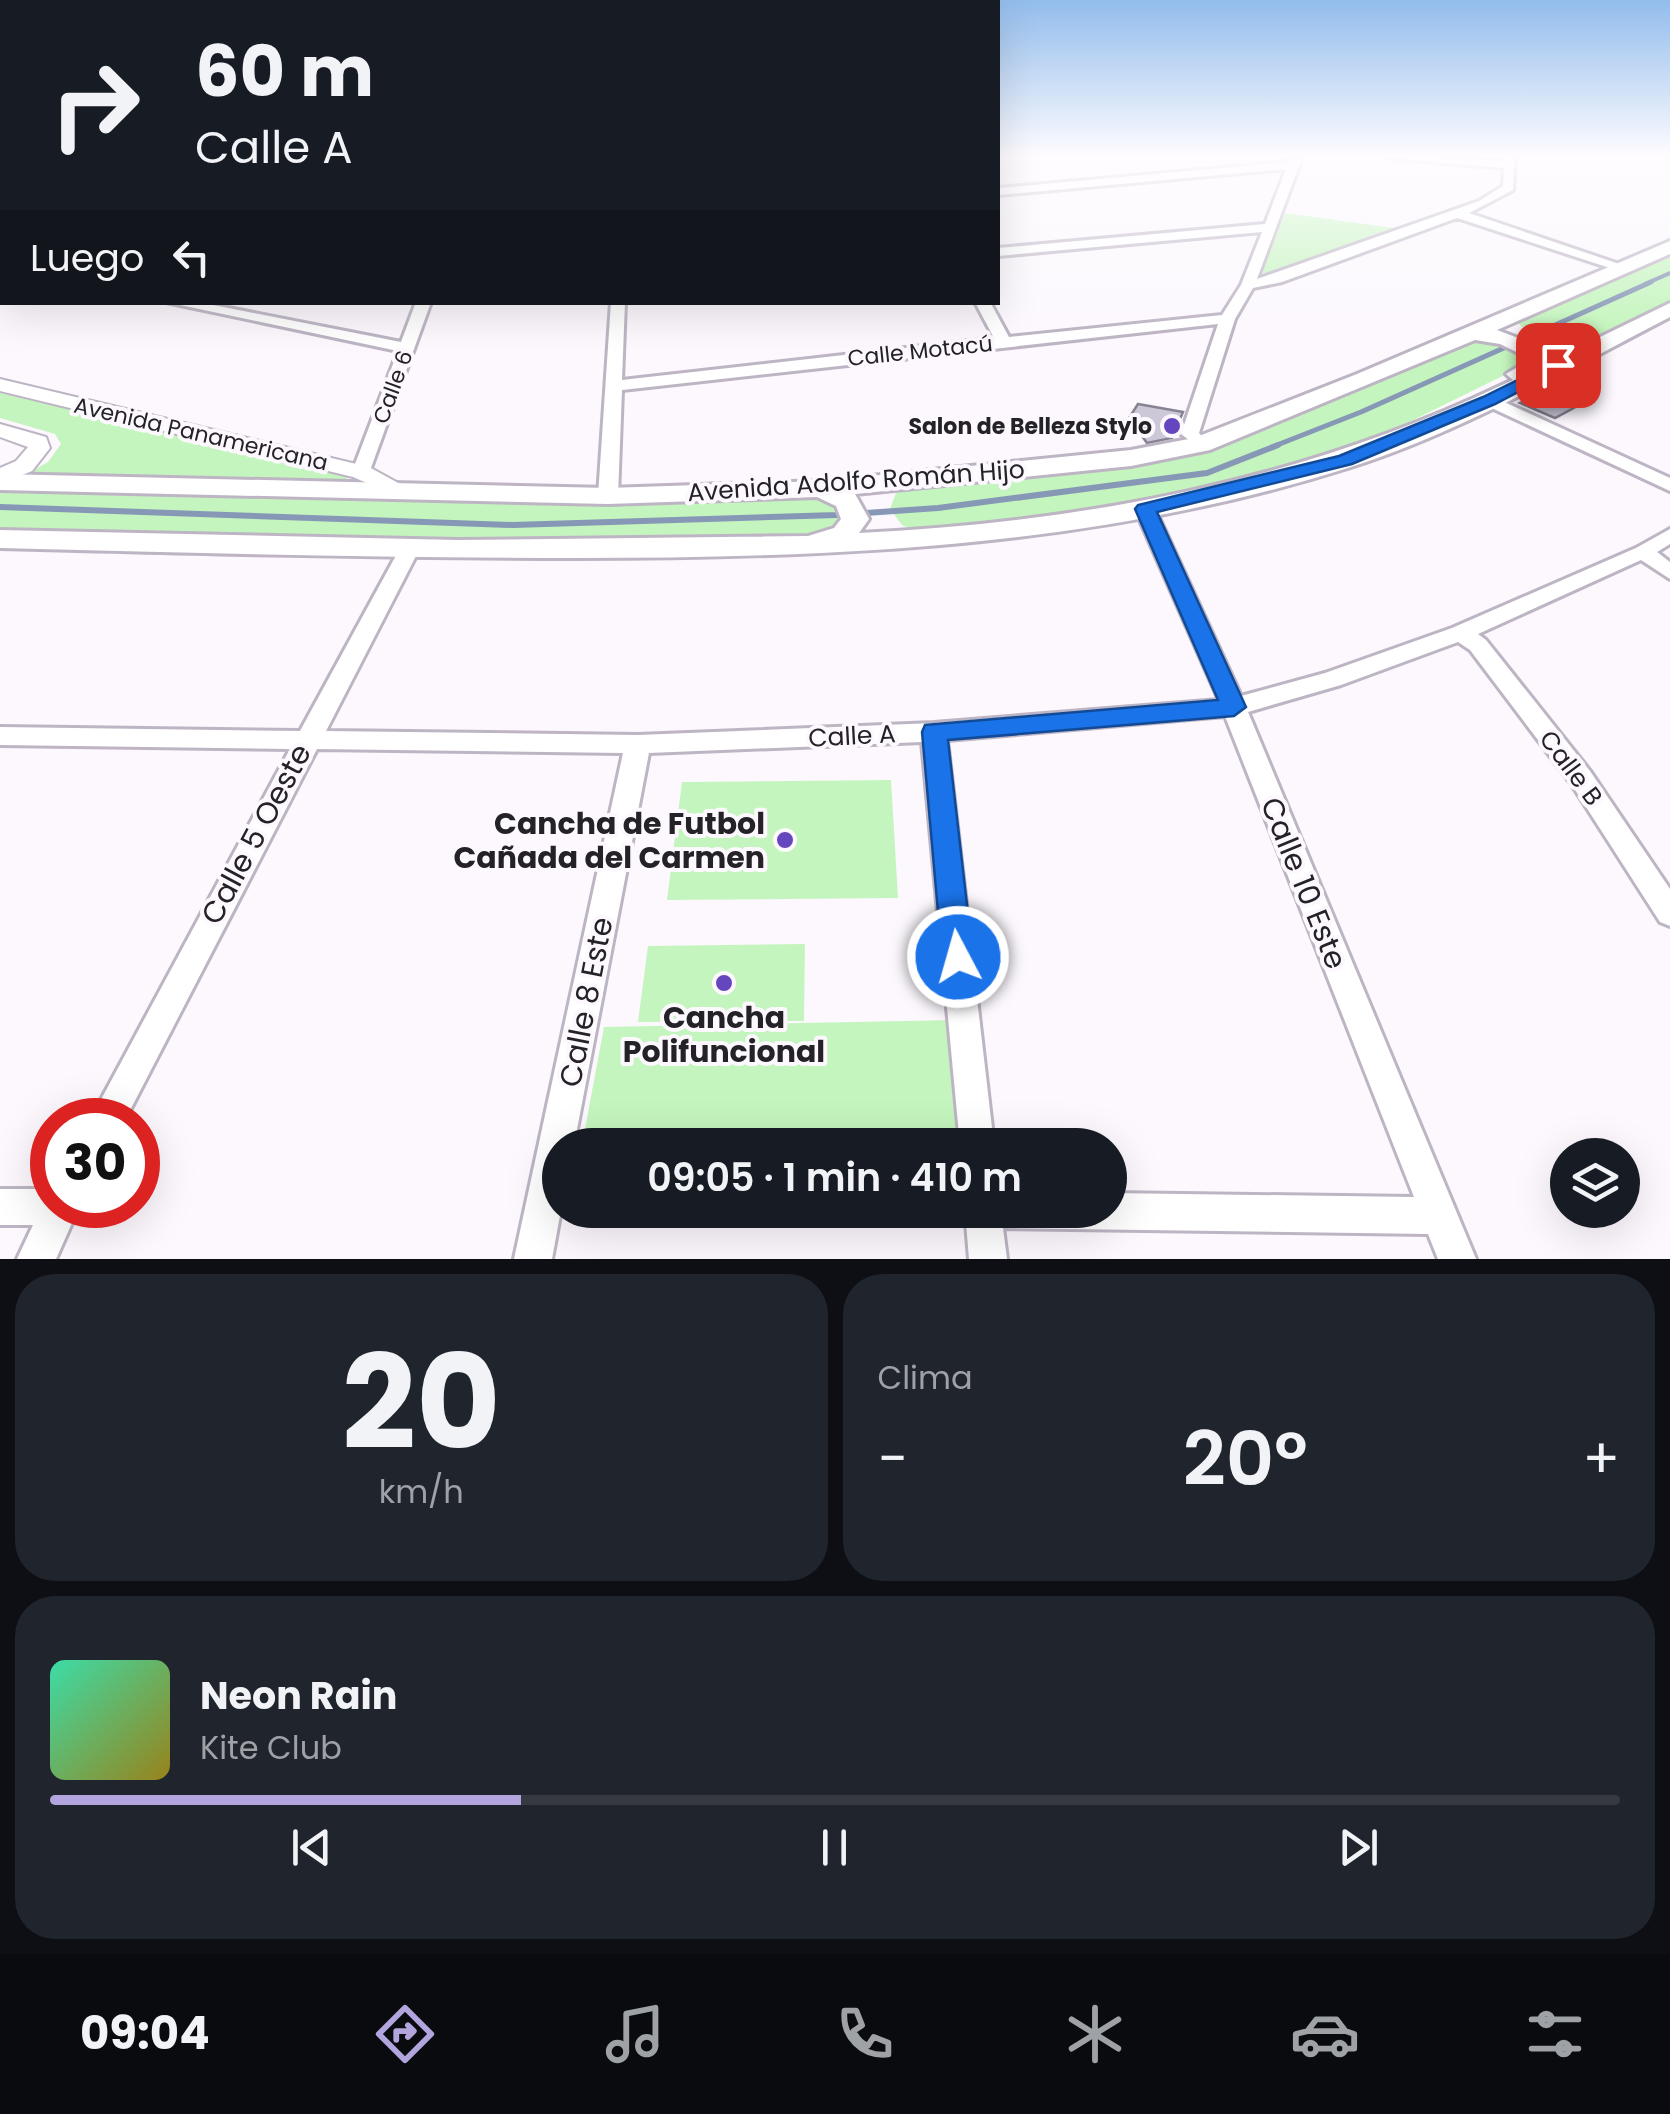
<!DOCTYPE html>
<html lang="es">
<meta charset="utf-8">
<style>
:root{--surface:#171b24;--page:#20242c;--text:#f1f3f6;--muted:#9ea1a6;--line:#363941;--accent:#b2a5dd}
body{margin:0;font-family:Poppins,sans-serif;background:var(--page);color:var(--text);height:100vh;display:flex;flex-direction:column;font-size:38px;white-space:nowrap}
*{box-sizing:border-box;margin:0}
p{font-size:32px;color:var(--muted)}
.icon{flex:none;width:55px;height:55px;fill:none;stroke:currentColor;stroke-width:2;stroke-linecap:round;stroke-linejoin:round}
.map{position:relative;height:1259px;overflow:hidden}
.side{display:flex;flex-direction:column;gap:15px;padding:15px;background:#0d0f14;flex:1}
.side>*{flex:none}
.top-card{position:absolute;left:0px;top:0px;width:1000px;height:305px;box-shadow:0 10px 40px #0002;background:#171b24;color:var(--text);overflow:hidden}
.fabs{position:absolute;left:1550px;top:1138px;display:grid;gap:20px}
.fabs a{display:grid;place-items:center;width:90px;height:90px;border-radius:50%;background:var(--surface);box-shadow:0 10px 40px #0002;font-size:50px}
.speed{position:absolute;left:30px;top:1098px;display:flex;gap:20px;font-size:50px;font-weight:700;text-align:center}
.speed>*{display:grid;place-content:center;width:130px;height:130px;border-radius:50%;background:var(--surface);box-shadow:0 10px 40px #0002;line-height:1}
.speed .limit{border:15px solid #d22;background:#fff;color:#111}
.pin{position:absolute;display:grid;place-items:center;width:85px;height:85px;color:#fff;margin:-42px;border-radius:20px;box-shadow:0 5px 15px #0006}
.me{position:absolute;width:110px;margin:-55px;rotate:354deg;stroke-linejoin:round;filter:drop-shadow(0 0 8px #0008)}
.turn{display:flex;align-items:center;gap:35px;height:210px;padding:0 30px;font-size:45px}
.turn .icon{width:130px;height:130px;stroke-width:2.5}
.turn b{display:block;font-size:70px;line-height:85px}
.then{display:flex;align-items:center;height:95px;padding:0 30px;background:#0003;gap:20px;font-size:38px}
.big{font-size:75px;font-weight:600;line-height:1.1}
.side .widget{flex:1;display:flex;flex-direction:column;justify-content:center;gap:15px;min-width:0;padding:0 35px;border-radius:40px;background:var(--page)}
.side .dial{align-items:center;gap:0}
.dial b{font-size:130px;line-height:1}
.song{display:flex;align-items:center;gap:30px}
.cover{width:120px;height:120px;border-radius:15px;background:linear-gradient(135deg,hsl(160 70% 55%),hsl(50 70% 35%))}
.played{height:10px;border-radius:5px;background:linear-gradient(90deg,var(--accent) 30%,var(--line) 30%)}
.keys{display:flex;justify-content:space-around;direction:ltr}
.heat{display:flex;justify-content:space-between;align-items:center;font-size:55px;direction:ltr}
.side .tiles{flex:1;display:grid;gap:15px;grid-template-columns:1fr 1fr}
.widget:last-child{grid-column:span 2}
.trip{position:absolute;left:542px;top:1128px;width:585px;height:100px;border-radius:50px;background:var(--surface);box-shadow:0 10px 40px #0002;font-weight:600;line-height:100px;text-align:center}
.menu{display:flex;height:160px;justify-content:space-around;align-items:center;background:#090b0e;color:var(--muted)}
.menu .icon{width:70px;height:70px}
.menu .on{color:var(--accent)}
.menu b{font-size:45px;color:var(--text)}
.map>svg:first-child{display:block}
</style>
<div class="map">
<svg width="1670" height="1259" viewBox="0 0 1670 1259">
<rect width="100%" height="100%" fill="#fcf8fe"/>
<!-- green -->
<g fill="#c5f5be">
<polygon points="1285,213 1401,229 1270,275 1262,273"/>
<path d="M1670 251V302C1628 321 1555 371 1516 320Z"/>
<polygon points="1480,336 1537,359 1399,427 1242,480 1018,524 918,532 902,525 890,509 897,490 1135,461"/>
<polygon points="0,393 351,476 342,481 25,475 48,462 61,444 55,434 0,418"/>
<polygon points="0,483 830,493 849,519 827,535 490,540 0,530"/>
<polygon points="891,780 898,898 667,900 682,782"/>
<polygon points="805,944 804,1021 638,1022 648,946"/>
<polygon points="956,1020 967,1145 582,1145 604,1027"/>
</g>
<g fill="none" stroke-linecap="round" stroke-linejoin="round">
<!-- stream-far2 -->
<polyline stroke="#8797b6" stroke-width="4" points="1645,284 1670,273"/>
<!-- stream-far1 -->
<polyline stroke="#8797b6" stroke-width="5" points="1272,447 1361,412 1651,282"/>
<!-- stream -->
<polyline stroke="#8797b6" stroke-width="6" points="0,507 513,525 837,515 938,508 1207,473 1278,445"/>
</g>
<!-- building -->
<g fill="#cdc8d8" stroke="#878392" stroke-width="2.5">
<polygon points="1550,389 1583,403 1555,418 1520,403"/>
<polygon points="1138,404 1183,412 1172,438 1147,443 1129,418"/>
</g>
<g fill="none" stroke-linecap="round" stroke-linejoin="round">
<!-- minor casing -->
<g stroke="#beb5c4" stroke-width="6">
<g id="minor">
<polygon points="1292,155 1303,155 1257,279 1479,201 1503,186 1504,168 1390,158 1385,155 1504,161 1505,155 1515,155 1513,190 1469,213 1631,268 1619,271 1457,218 1282,282 1253,288 1235,319 1199,433 1210,444 1201,449 1181,434 1218,324 622,390 618,496 608,502 598,496 611,302 625,302 622,380 994,338 975,302 990,302 1009,337 1222,315 1241,285 1262,232 998,256 998,248 1265,224 1286,169 998,195 998,188 1289,162"/>
<rect x="0" y="192" width="2" height="8"/>
<rect x="0" y="265" width="2" height="8"/>
<polygon points="166,302 198,302 401,342 416,302 431,302 368,476 361,478 352,472 398,351"/>
<polygon points="1489,395 1670,478 1670,491 1483,404 1480,400"/>
<polygon points="1145,503 1155,509 1241,696 1325,673 1452,628 1636,548 1670,529 1670,544 1657,552 1670,562 1670,579 1641,560 1478,634 1486,640 1590,771 1670,889 1670,926 1660,922 1572,785 1470,650 1458,642 1341,685 1248,712 1476,1259 1438,1259 1428,1234 1003,1228 1007,1259 969,1259 965,1210 1110,1210 1110,1193 1414,1197 1225,716 947,740 994,1145 960,1145 922,742 649,753 574,1145 560,1145 561,1210 552,1259 514,1259 623,753 317,749 125,1120 90,1120 290,749 0,745 0,727 300,731 399,550 409,544 419,550 326,731 638,735 934,723 1219,700 1135,509"/>
<polygon points="0,1189 52,1189 52,1205 80,1205 56,1259 17,1259 33,1225 0,1225"/>
</g>
</g>
<!-- tertiary casing -->
<g stroke="#beb5c4" stroke-width="4">
<g id="tertiary">
<polygon points="0,379 369,467 411,490 399,497 353,477 0,391"/>
<polygon points="0,424 46,437 50,448 32,471 0,484 0,468 16,461 28,447 0,437"/>
</g>
</g>
<!-- secondary casing -->
<g stroke="#beb5c4" stroke-width="6">
<path id="secondary" d="M1670 241V254L1497 330 1552 351 1555 359 1670 303V317C1566 371 1463 431 1351 467 1100 547 837 558 576 558 384 558 192 553 0 548V530L458 540 808 536 834 528 841 519 836 506 817 497 608 504 0 490V474L608 488 821 481 1131 450 1194 438 1357 374ZM1475 340 1500 344 1531 359 1506 374 1513 380 1500 386C1298 482 1082 522 859 533L869 519 855 494 1131 466 1210 450Z"/>
</g>
<!-- minor -->
<use href="#minor" fill="#fff" fill-rule="evenodd"/>
<!-- tertiary -->
<use href="#tertiary" fill="#fff" fill-rule="evenodd"/>
<!-- secondary -->
<use href="#secondary" fill="#fff" fill-rule="evenodd"/>
</g>
<!-- sky -->
<linearGradient id="sky" x2="0" y2="1"><stop stop-color="#92bcec"/><stop offset="0.47" stop-color="#fefcff"/><stop offset="1" stop-color="#fefcff" stop-opacity="0"/></linearGradient>
<rect width="1670" height="331" fill="url(#sky)"/>
<!-- route -->
<polygon fill="#1a73e8" stroke="#114b97" stroke-width="2.5" points="1558,360 1564,361 1564,368 1495,404 1352,464 1157,512 1246,707 1234,716 948,740 973,957 969,967 958,971 947,967 942,957 922,732 925,725 1218,700 1135,509 1138,505 1339,456 1483,397"/>
<!-- markers -->
<g fill="#6546bf" stroke="#fcf8fe" stroke-width="4">
<circle cx="1172" cy="426" r="10"/>
<circle cx="785" cy="840" r="10"/>
<circle cx="724" cy="983" r="10"/>
</g>
<g text-anchor="middle" dominant-baseline="central" stroke-width="8" stroke-linejoin="round" paint-order="stroke">
<!-- far-street labels -->
<g font-size="22" fill="#252227" stroke="#fcf8fe">
<text transform="translate(920 351) rotate(-6)">Calle Motacú</text>
<text transform="translate(393 387) rotate(-70)">Calle 6</text>
<text transform="translate(201 434) rotate(13)">Avenida Panamericana</text>
</g>
<!-- far-poi labels -->
<g font-size="22" font-weight="bold" fill="#252227" stroke="#fcf8fe" text-anchor="end">
<text x="1152" y="426">Salon de Belleza Stylo</text>
</g>
<!-- street labels -->
<g font-size="25" fill="#252227" stroke="#fcf8fe">
<text transform="translate(856 481) rotate(-4)">Avenida Adolfo Román Hijo</text>
<text transform="translate(852 736) rotate(-3)">Calle A</text>
<text transform="translate(1571 768) rotate(53)">Calle B</text>
</g>
<!-- near-poi labels -->
<g font-size="30" font-weight="bold" fill="#252227" stroke="#fcf8fe" text-anchor="end">
<text x="765" y="823">Cancha de Futbol<tspan x="765" dy="34">Cañada del Carmen</tspan></text>
<text x="724" y="1017" text-anchor="middle">Cancha<tspan x="724" dy="34">Polifuncional</tspan></text>
</g>
<!-- near-street labels -->
<g font-size="30" fill="#252227" stroke="#fcf8fe">
<text transform="translate(256 834) rotate(-62)">Calle 5 Oeste</text>
<text transform="translate(1304 883) rotate(68)">Calle 10 Este</text>
<text transform="translate(586 1002) rotate(-79)">Calle 8 Este</text>
</g>
</g>
</svg>
<div class="fabs">
<a><svg class="icon" aria-label="layers" viewBox="0 0 24 24"><path d="M12 4l9 5-9 5-9-5zM3 14l9 5 9-5"/></svg></a>
</div>
<div class="speed"><div class="limit">30</div></div>
<div class="pin" style="left:1558px;top:365px;background:#d93025"><svg class="icon" aria-label="arrive" viewBox="0 0 24 24"><path d="M6 21V4h12l-3 4 3 4H6"/></svg></div>
<svg class="me" style="left:958px;top:957px" viewBox="-20 -20 40 40"><circle r="17" fill="#1a73e8" stroke="#fff" stroke-width="3"/><path d="M0-11L8 9 0 5-8 9z" fill="#fff"/></svg>
<div class="trip">09:05 · 1 min · 410 m</div>
<div class="top-card">
<div class="turn"><svg class="icon" aria-label="right" viewBox="0 0 24 24"><path d="M7 20v-9h11M14 6l5 5-5 5"/></svg><div><b>60 m</b>Calle A</div></div>
<div class="then">Luego<svg class="icon" aria-label="left" viewBox="0 0 24 24"><path d="M17 20v-9H6M10 6l-5 5 5 5"/></svg></div>
</div>
</div>
<section class="side">
<div class="tiles">
<div class="widget dial"><b>20</b><p>km/h</p></div>
<div class="widget"><p>Clima</p>
<div class="heat"><a>−</a><b class="big">20°</b><a>+</a></div>
</div>
<div class="widget">
<div class="song"><i class="cover"></i><div><b>Neon Rain</b><p>Kite Club</p></div></div>
<div class="played"></div>
<div class="keys"><svg class="icon" aria-label="previous" viewBox="0 0 24 24"><path d="M18 5L8 12l10 7zM5 5v14"/></svg><svg class="icon" aria-label="pause" viewBox="0 0 24 24"><path d="M8 5v14M16 5v14"/></svg><svg class="icon" aria-label="next" viewBox="0 0 24 24"><path d="M6 5l10 7-10 7zM19 5v14"/></svg></div>
</div>
</div>
</section>
<nav class="menu">
<b>09:04</b>
<svg class="icon on" aria-label="directions" viewBox="0 0 24 24"><path d="M12 3l9 9-9 9-9-9zM9 14v-3h6M13 9l2 2-2 2"/></svg>
<svg class="icon" aria-label="music" viewBox="0 0 24 24"><path d="M9 18V5l10-2v13"/><circle cx="6" cy="18" r="3"/><circle cx="16" cy="16" r="3"/></svg>
<svg class="icon" aria-label="phone" viewBox="0 0 24 24"><path d="M5 4h4l2 5-3 2q2 4 5 5l2-3 5 2v4C11 20 4 13 5 4z"/></svg>
<svg class="icon" aria-label="climate" viewBox="0 0 24 24"><path d="M12 3v18M4 7l16 10M4 17L20 7"/></svg>
<svg class="icon" aria-label="car" viewBox="0 0 24 24"><path d="M5 17H2v-5l4-1 3-4h7l3 4 3 1v5h-3M9 17h6M6 11h13"/><circle cx="7" cy="17" r="2"/><circle cx="17" cy="17" r="2"/></svg>
<svg class="icon" aria-label="filters" viewBox="0 0 24 24"><path d="M4 7h16M4 17h16"/><circle cx="9" cy="7" r="2"/><circle cx="15" cy="17" r="2"/></svg>
</nav>
